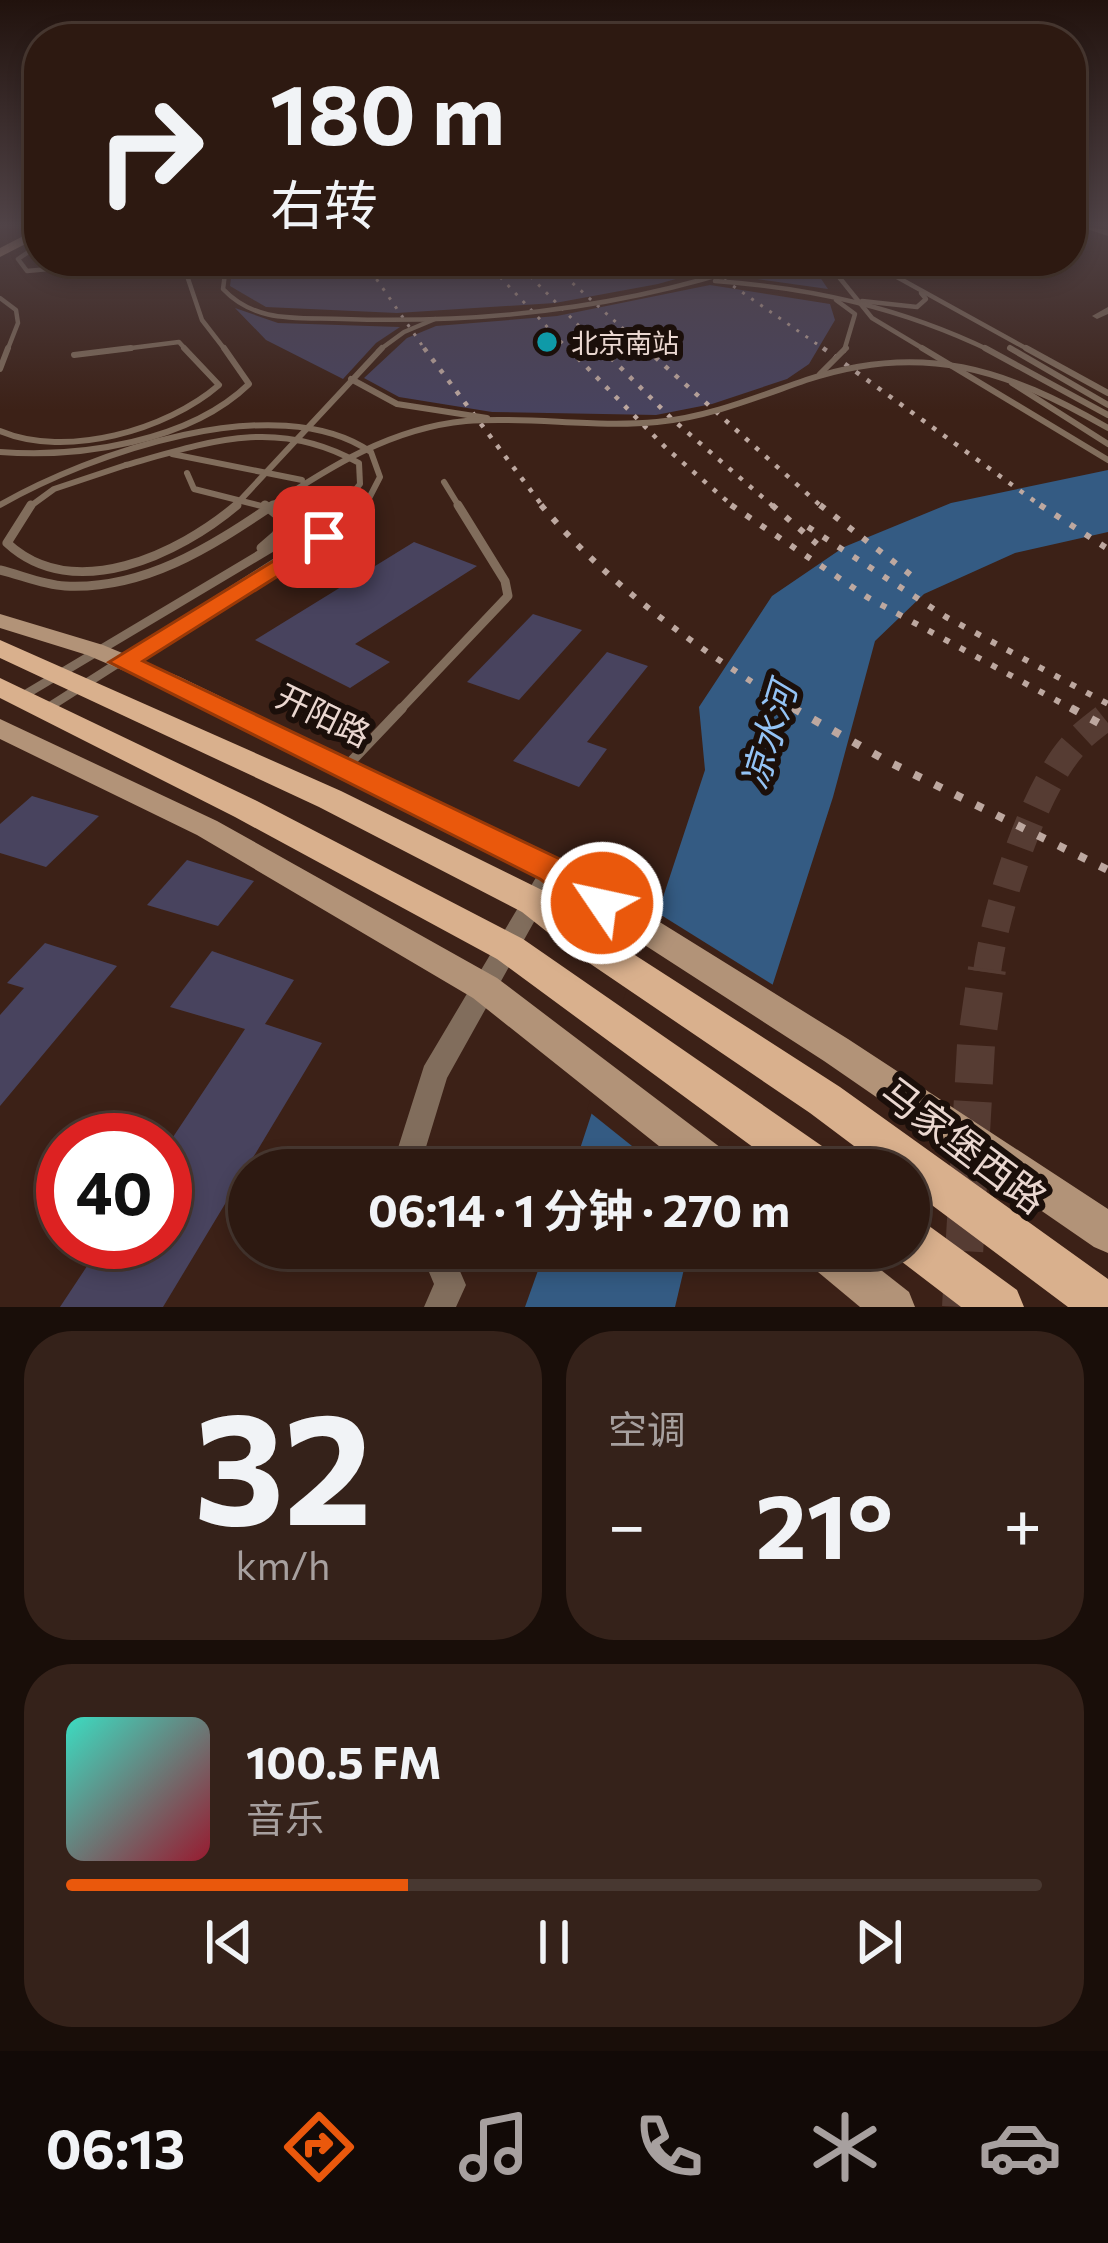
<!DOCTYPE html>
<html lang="zh">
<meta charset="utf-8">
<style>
:root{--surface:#2d1911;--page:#35221a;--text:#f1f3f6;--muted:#a7a09f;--line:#483831;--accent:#ea580c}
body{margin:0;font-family:Commissioner,"Noto Sans SC",sans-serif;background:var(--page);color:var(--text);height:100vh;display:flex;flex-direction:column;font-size:45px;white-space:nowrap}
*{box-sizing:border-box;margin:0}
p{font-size:39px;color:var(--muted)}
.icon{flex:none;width:66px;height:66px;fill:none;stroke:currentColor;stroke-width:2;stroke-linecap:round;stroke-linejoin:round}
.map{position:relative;height:1307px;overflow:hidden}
.drawer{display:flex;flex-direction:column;gap:24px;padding:24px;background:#190e09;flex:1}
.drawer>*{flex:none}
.guide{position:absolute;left:24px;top:24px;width:1062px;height:252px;border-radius:48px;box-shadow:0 6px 18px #0003,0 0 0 3px var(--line);background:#2d1911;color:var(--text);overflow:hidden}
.speed{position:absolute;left:36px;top:1113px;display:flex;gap:24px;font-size:60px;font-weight:700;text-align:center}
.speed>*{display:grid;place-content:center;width:156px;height:156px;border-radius:50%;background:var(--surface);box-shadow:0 6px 18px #0003,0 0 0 3px var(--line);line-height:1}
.speed .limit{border:18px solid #d22;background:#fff;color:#111}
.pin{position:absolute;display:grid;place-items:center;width:102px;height:102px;color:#fff;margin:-51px;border-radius:24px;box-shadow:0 6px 18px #0006}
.me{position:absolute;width:132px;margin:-66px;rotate:304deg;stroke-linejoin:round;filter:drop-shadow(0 0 9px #0008)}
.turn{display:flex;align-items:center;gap:42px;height:252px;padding:0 48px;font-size:54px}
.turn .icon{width:156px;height:156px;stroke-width:2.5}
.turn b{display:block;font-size:84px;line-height:102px}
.big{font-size:90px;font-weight:700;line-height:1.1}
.drawer .tile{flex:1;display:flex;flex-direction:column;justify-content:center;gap:18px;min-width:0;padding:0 42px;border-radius:48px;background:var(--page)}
.drawer .dial{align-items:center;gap:0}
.dial b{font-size:156px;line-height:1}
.song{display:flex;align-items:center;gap:36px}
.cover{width:144px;height:144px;border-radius:18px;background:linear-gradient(135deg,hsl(170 70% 55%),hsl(350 70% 35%))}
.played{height:12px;border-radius:6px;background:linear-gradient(90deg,var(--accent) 35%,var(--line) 35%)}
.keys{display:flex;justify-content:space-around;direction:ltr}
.heat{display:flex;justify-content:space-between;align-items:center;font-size:66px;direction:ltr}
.drawer .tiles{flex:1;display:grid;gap:24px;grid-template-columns:1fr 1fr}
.tile:last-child{grid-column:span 2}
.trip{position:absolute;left:228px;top:1149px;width:702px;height:120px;border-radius:60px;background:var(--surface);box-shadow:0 6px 18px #0003,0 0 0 3px var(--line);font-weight:700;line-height:120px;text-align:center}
.dock{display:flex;height:192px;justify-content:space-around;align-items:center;background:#120a07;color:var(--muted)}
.dock .icon{width:84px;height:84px}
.dock .on{color:var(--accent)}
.dock b{font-size:54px;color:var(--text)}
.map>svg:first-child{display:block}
</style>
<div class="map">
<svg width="1108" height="1307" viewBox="0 0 1108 1307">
<rect width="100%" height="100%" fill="#3c2117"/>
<!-- water -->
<g fill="#345b83">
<polygon points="1108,470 1108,532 1015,553 924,594 875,641 833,797 713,1170 573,1170 705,770 699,707 772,596 844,547 951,503"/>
<polygon points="546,1248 689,1248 675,1307 525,1307"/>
</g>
<!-- pier -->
<polygon fill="#3c2117" points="653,910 778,988 720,1170 662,1170 587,1110"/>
<!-- building -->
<g fill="#48435e">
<polygon points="241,261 740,261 658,284 555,303 397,313 266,307 230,286 232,270"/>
<polygon points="769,261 809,261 828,289 736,276 764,267"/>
<polygon points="710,285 830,304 835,320 809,364 787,379 712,404 656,415 492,412 399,397 364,378 407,338 436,326 557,316"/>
<polygon points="235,308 278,323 400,327 376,343 343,379 266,340"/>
<polygon points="414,542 477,566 355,644 390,662 350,688 255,640"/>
<polygon points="533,614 582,630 519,700 467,682"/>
<polygon points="607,652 648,666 587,742 607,749 579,787 513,761"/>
<polygon points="32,796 99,816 46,867 0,853 0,824"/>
<polygon points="187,860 254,881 218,926 147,905"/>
<polygon points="45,943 117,966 0,1106 0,1015 24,988 7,983"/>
<polygon points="212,951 294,980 265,1024 322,1043 163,1307 60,1307 103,1242 165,1242 165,1149 245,1029 170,1007"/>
</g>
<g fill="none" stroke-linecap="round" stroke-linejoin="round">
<!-- secondary-tunnel-far1 -->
<path stroke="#563c33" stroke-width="28" stroke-dasharray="28 15" stroke-linecap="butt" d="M987 972C995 911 1032 792 1073 746 1082 734 1096 725 1108 715"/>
<!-- secondary-tunnel -->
<polyline stroke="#563c33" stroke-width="38" stroke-dasharray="38 18" stroke-linecap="butt" points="961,1307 976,1045 987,969"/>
<!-- lane-far3 -->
<g stroke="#816d5c" stroke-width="4.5">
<polyline points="39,245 18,259 27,271 135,261"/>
<polyline points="182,261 202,320 226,351"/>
<polyline points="826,261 872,318 927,351"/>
<polyline points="868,261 1031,351"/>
<polyline points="0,298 16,310 18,323 7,351"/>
<polyline points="862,301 917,307 926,299 921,293"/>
<polyline points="1010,348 1015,351"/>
<polyline points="107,351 179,342 187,351"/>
</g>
<!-- lane-far2 -->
<g stroke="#816d5c" stroke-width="6">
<polyline points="922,348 1108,460"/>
<polyline points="1010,348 1108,405"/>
<polyline points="1026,348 1108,393"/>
<polyline points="74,355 131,348"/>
<polyline points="0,369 8,348"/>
<polyline points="1012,383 1108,444"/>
<path d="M0 431C66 459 167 430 219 385L184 348"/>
<path d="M0 452C80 458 189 442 249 384L224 348"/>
<polyline points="172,454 302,480"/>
<path d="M126 465C210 441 278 417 359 463L360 484 341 508"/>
<polyline points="187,473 194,489 269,508"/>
<polyline points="444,482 460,508"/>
<path d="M0 505C89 454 277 387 371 452L380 477 364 508"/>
</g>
<!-- lane-far1 -->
<g stroke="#816d5c" stroke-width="9">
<polyline points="261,548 276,535 283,520 265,505"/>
<polyline points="21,697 343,505"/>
<polyline points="46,709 366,505"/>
<polyline points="399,711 508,596 505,581 458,505"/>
</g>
<!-- lane -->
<polyline stroke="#816d5c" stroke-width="10" points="346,767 402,708"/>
<!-- street -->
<g fill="#816d5c" fill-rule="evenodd">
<polygon points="1086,227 1108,230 1108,236 1087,229"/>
<polygon points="1108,307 1108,314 1097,319 1092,316"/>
<polygon points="552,861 560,864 563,870 447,1078 419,1170 391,1170 424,1066 544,864"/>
<polygon points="419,1248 450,1248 466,1285 456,1307 424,1307 434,1284"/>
</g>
<!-- secondary -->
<g fill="#b29378" fill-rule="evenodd">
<polygon points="39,228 39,237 0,257 0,248"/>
<polygon points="0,614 103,645 180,677 563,862 848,1039 1108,1209 1108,1253 1094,1247 824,1061 541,878 162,687 87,655 0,628"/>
<polygon points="0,719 217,821 497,978 733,1157 738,1170 689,1170 473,998 197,835 0,739"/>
<polygon points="800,1248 853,1248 909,1292 915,1307 860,1307 806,1262"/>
</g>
<!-- primary -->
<g fill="#d9b08d" fill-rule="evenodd">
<polygon points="0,640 341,791 546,892 596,930 840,1087 1108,1279 1108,1307 1068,1307 909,1188 909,1170 886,1170 810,1113 570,950 522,912 319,807 0,658"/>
<polygon points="0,678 257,801 523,939 835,1155 842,1170 784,1170 497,959 235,817 0,698"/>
<polygon points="909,1216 925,1223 1017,1290 1024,1307 961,1307 893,1255 890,1248 909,1248"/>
</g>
<!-- rail-far3 -->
<g stroke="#bda8a0" stroke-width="3" stroke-dasharray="3 8" stroke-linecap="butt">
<polyline points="364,261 426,351"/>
<polyline points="485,261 570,351"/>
<polyline points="515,261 604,351"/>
<polyline points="548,261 648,351"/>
<polyline points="697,261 827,351"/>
</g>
<!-- rail-far2 -->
<g stroke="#bda8a0" stroke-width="4.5" stroke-dasharray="4.5 9" stroke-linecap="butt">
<polyline points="424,348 544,508"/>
<polyline points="568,348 666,448 735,508"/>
<polyline points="601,348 672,419 775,508"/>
<polyline points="645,348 823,508"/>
<polyline points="823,348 1044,508"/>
</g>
<!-- rail-far1 -->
<g stroke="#bda8a0" stroke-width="6" stroke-dasharray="6 12" stroke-linecap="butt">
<path d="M541 505C613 590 704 653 798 711"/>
<polyline points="731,505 867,597 1076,711"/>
<polyline points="772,505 817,544"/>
<polyline points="820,505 916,579"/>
<polyline points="1040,505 1108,549"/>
<polyline points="808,527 946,617 1108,704"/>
</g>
<!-- rail -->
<g stroke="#bda8a0" stroke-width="8" stroke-dasharray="8 15" stroke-linecap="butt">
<polyline points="793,708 887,761 1108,870"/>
<polyline points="1071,708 1108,728"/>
</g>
<!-- lane-bridge-far2 -->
<g stroke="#816d5c" stroke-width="4.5">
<path d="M234 261 226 266 223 289C256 324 299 317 343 319 487 324 626 308 762 261"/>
<path d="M715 281C813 288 902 308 991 351"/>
<polyline points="836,300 855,314 844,351"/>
<polyline points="378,351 404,332 435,319"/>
</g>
<!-- lane-bridge-far1 -->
<g stroke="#816d5c" stroke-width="6">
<polyline points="985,348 1108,415"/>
<polyline points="820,374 846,348"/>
<polyline points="351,379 397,404 487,418"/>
<polyline points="28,508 54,489 126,465"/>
<polyline points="233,508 382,348"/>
<path d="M268 508C329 467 391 428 466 421 529 416 593 428 657 422 709 417 757 397 806 380 922 341 1006 369 1108 428"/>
</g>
<!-- lane-bridge -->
<g stroke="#816d5c" stroke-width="9">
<path d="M31 505 7 543C74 605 179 554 237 505"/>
<path d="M0 570C21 575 43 585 65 586 144 590 209 548 273 505"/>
</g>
</g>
<!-- sky -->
<linearGradient id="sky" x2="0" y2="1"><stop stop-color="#21120d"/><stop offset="0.55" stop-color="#504347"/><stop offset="1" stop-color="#504347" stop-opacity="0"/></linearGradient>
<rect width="1108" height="410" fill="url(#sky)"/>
<!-- route -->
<path fill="#ea580c" stroke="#983908" stroke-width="3" d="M324 530 332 532V542L143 661 564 861 614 894 619 903 614 913C587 922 562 894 540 879L109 662Z"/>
<!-- markers -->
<circle fill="#0f9aa8" stroke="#1b0f0a" stroke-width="4.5" cx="547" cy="342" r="12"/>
<g text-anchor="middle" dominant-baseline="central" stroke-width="12" stroke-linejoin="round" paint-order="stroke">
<!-- far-poi labels -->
<g font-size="27" fill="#ead7d0" stroke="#1b0f0a" text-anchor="start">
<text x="571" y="342">北京南站</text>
</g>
<!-- street labels -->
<g font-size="33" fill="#ead7d0" stroke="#1b0f0a">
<text transform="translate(324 714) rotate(26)">开阳路</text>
</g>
<!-- water labels -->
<g font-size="36" font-style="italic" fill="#94c3f5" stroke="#1b0f0a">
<text transform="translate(767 735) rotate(-73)">凉水河</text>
</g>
<!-- near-street labels -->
<g font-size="39" fill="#ead7d0" stroke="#1b0f0a">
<text transform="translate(965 1144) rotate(37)">马家堡西路</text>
</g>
</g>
</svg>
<div class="speed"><div class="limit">40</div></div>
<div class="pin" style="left:324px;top:537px;background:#d93025"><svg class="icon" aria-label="arrive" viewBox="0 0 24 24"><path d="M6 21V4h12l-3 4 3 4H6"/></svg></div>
<svg class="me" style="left:602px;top:903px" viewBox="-20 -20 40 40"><circle r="17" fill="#ea580c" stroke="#fff" stroke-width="3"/><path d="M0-11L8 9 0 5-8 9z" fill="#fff"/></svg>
<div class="trip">06:14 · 1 分钟 · 270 m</div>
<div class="guide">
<div class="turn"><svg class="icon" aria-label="right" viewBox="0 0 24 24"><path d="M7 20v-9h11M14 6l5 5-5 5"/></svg><div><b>180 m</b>右转</div></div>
</div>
</div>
<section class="drawer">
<div class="tiles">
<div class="tile dial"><b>32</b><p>km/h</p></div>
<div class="tile"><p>空调</p>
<div class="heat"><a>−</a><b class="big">21°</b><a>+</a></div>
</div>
<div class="tile">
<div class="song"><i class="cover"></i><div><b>100.5 FM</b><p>音乐</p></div></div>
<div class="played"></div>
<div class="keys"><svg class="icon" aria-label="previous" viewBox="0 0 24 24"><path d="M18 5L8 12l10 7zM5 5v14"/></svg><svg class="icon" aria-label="pause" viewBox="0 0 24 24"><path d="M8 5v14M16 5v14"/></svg><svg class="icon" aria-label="next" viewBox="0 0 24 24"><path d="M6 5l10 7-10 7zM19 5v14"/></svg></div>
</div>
</div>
</section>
<nav class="dock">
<b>06:13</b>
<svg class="icon on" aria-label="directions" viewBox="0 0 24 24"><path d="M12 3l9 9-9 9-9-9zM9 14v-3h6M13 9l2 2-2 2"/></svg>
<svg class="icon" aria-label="music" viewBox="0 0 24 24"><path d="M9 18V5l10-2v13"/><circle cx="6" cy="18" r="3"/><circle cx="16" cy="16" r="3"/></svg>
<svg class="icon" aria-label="phone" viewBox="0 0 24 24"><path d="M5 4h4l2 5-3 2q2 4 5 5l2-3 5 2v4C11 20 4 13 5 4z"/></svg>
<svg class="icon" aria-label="climate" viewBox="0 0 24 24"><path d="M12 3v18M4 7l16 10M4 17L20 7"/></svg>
<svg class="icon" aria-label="car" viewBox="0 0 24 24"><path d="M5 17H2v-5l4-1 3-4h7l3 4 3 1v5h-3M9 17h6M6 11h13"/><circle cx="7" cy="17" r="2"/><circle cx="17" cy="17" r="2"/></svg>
</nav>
